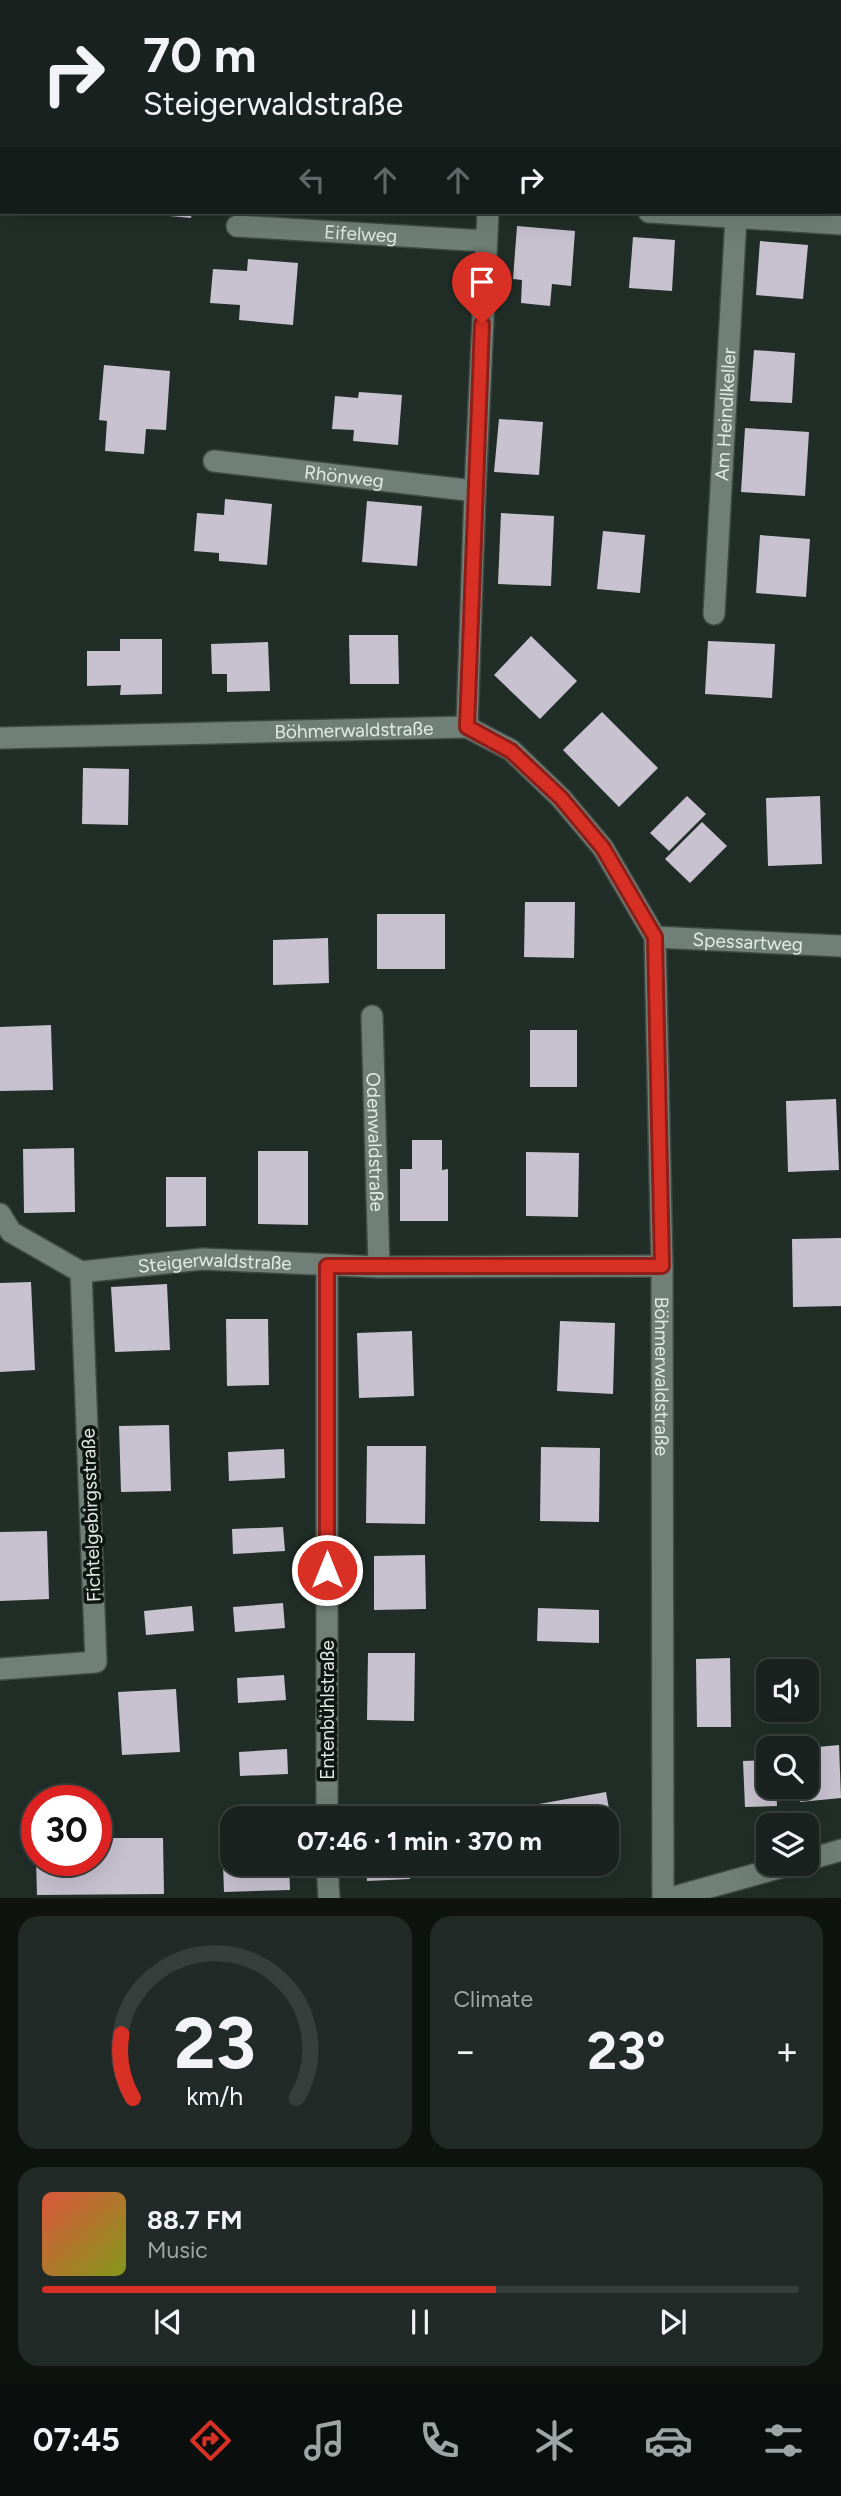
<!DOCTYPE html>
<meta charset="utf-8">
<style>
:root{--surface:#19221e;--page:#222a27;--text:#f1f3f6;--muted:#9fa4a4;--line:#373f3c;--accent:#d93025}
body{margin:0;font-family:Figtree,sans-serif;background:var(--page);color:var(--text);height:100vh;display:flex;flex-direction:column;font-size:26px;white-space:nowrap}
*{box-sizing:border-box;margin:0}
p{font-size:23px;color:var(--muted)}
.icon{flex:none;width:38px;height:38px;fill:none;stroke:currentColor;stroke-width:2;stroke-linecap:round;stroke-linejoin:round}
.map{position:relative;height:1898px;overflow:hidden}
.panel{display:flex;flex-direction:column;gap:18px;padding:18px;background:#0e1310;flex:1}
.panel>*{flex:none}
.banner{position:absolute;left:0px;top:0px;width:842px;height:214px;box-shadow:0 7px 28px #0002,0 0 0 2px var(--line);background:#19221e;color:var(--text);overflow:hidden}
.buttons{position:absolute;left:756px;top:1659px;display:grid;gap:14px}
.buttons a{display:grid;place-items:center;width:63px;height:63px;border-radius:14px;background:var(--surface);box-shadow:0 7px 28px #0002,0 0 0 2px var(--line);font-size:35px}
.speed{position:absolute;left:21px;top:1785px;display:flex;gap:14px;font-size:35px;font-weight:700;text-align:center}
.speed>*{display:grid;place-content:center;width:91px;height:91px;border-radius:50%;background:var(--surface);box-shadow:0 7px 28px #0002,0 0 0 2px var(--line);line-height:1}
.speed .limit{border:10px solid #d22;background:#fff;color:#111}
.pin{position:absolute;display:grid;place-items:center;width:60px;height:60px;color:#fff;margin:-72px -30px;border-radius:50% 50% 50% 0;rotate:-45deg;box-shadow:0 0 7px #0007}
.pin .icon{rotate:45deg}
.me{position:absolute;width:77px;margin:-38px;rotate:0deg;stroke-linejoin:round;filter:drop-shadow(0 0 5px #0008)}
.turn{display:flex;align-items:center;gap:24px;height:147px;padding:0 28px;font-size:32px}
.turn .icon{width:91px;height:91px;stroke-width:2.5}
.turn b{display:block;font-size:49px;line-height:60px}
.lanes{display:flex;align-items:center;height:66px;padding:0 28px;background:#0003;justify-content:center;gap:35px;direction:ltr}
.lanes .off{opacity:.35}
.big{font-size:52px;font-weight:700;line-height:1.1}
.panel .card{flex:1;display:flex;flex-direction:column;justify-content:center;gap:10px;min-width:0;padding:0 24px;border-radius:21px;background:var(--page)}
.panel .dial{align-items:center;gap:0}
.dial svg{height:182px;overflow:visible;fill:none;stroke:var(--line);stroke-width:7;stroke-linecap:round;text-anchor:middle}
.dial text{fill:var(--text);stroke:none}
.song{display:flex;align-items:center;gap:21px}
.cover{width:84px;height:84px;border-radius:10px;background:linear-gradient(135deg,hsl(10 70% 55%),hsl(70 70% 35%))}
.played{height:7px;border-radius:4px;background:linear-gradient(90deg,var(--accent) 60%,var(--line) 60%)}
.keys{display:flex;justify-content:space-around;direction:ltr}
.heat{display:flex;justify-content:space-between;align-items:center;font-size:38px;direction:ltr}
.panel .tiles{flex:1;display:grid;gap:18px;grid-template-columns:1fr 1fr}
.card:last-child{grid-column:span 2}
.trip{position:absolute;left:220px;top:1806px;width:399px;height:70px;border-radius:21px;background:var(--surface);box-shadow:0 7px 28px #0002,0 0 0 2px var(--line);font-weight:700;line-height:70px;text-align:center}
.tabs{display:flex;height:112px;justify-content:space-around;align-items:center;background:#0a0e0c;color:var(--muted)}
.tabs .icon{width:49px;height:49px}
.tabs .on{color:var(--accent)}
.tabs b{font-size:32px;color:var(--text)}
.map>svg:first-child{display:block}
</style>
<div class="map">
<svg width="841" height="1898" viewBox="0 0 841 1898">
<rect width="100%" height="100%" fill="#212e28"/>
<!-- building -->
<g fill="#c7c1d0">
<polygon points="160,212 192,212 191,218 159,215"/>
<polygon points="517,226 575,231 571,286 552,284 550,306 521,303 522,280 513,279"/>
<polygon points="633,237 675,240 672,291 629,288"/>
<polygon points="760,241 808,245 803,299 756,295"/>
<polygon points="248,259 298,263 293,325 239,320 240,305 210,303 213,269 247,271"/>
<polygon points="754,350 795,353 792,403 750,401"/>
<polygon points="104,365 170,371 166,430 146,429 144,454 105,451 107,421 99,420"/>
<polygon points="359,392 402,395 398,445 353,441 354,430 332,429 335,396 358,398"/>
<polygon points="499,419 543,422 539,475 494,472"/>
<polygon points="745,428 809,432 805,496 741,492"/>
<polygon points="225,499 272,504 267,565 219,561 219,553 194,551 197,513 224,515"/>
<polygon points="367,501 422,506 417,566 362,562"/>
<polygon points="501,513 554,516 551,586 498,584"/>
<polygon points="603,531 645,535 640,593 597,589"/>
<polygon points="760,535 810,539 806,597 756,593"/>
<polygon points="349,635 398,635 399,684 350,684"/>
<polygon points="531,636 577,681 540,719 494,675"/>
<polygon points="120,639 162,639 162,694 120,695 121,685 87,686 87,651 120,651"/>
<polygon points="708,641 775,644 772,698 705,694"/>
<polygon points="268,642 270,691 227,692 227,674 212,674 211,644"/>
<polygon points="602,712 658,768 619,807 563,750"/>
<polygon points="83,768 129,769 128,825 82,824"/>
<polygon points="687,796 706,814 669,851 650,833"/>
<polygon points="820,796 822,864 768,866 766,798"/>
<polygon points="702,822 727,846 690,883 665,859"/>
<polygon points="525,902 575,902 574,958 524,957"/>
<rect x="377" y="914" width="68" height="55"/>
<polygon points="328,938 329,983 273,985 273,940"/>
<polygon points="51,1025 53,1090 0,1091 0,1027"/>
<rect x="530" y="1030" width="47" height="57"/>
<polygon points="836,1099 839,1170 788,1172 786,1101"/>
<polygon points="412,1140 442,1140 442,1170 448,1169 448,1221 400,1221 400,1169 412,1169"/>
<polygon points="74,1148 75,1212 24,1213 23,1149"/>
<polygon points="258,1151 308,1151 308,1225 258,1224"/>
<polygon points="526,1152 579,1153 578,1217 526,1216"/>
<polygon points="166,1177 206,1177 206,1226 166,1227"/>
<polygon points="841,1238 841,1306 793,1307 792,1239"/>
<polygon points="31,1282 35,1370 0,1372 0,1283"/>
<polygon points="167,1284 170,1350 115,1352 111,1287"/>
<polygon points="226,1319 268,1319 269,1385 227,1386"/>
<polygon points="560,1321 615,1323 613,1394 557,1391"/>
<polygon points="412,1331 414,1396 359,1398 357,1333"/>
<polygon points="169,1425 171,1491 121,1492 119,1426"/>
<polygon points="367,1446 426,1446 425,1524 366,1523"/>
<polygon points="541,1447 600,1448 599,1522 540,1521"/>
<polygon points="284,1449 285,1478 229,1481 228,1452"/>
<polygon points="283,1527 285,1551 233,1554 232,1529"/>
<polygon points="47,1531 49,1599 0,1601 0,1532"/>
<polygon points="425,1555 426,1609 374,1610 374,1556"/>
<polygon points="283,1603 285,1628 235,1632 233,1607"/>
<polygon points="192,1606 194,1631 146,1635 144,1611"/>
<polygon points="538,1608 599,1610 599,1643 537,1641"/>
<polygon points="368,1653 415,1653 414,1721 367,1720"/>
<polygon points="730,1658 731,1727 697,1727 696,1659"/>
<polygon points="284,1675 286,1700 238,1703 237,1678"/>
<polygon points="176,1689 180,1752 122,1755 118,1692"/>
<polygon points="839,1745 841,1798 800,1802 799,1787 807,1787 807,1748"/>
<polygon points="287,1749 288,1774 240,1776 239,1752"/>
<polygon points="768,1760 768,1787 776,1787 777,1806 745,1807 743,1761"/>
<polygon points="606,1792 616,1847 607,1848 607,1818 524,1818 522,1807"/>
<polygon points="401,1813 401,1818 364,1818 364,1815"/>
<polygon points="222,1837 233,1837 233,1864 289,1864 290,1890 224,1892"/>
<polygon points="96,1838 163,1838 164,1894 37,1895 36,1860 96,1860"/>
<polygon points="366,1864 487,1864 488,1873 428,1876 428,1868 410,1868 410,1879 367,1881"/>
</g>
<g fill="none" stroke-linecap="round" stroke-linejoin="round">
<!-- street casing -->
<g stroke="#3e4944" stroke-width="24">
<g id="street">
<polyline points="649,212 841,224"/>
<path id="s1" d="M237 226 486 241"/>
<path id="s2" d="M214 461 475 491"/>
<path id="s3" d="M714 614 736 217"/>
<polyline points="467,727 475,491 488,212"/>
<path id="s4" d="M0 738 467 727 511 750 561 798 603 848 655 937 662 1266 663 1898"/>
<path id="s5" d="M655 937 841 946"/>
<path id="s6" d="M372 1016 379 1267"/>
<path id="s7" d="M0 1214 11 1232 81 1272 203 1259 379 1267 662 1266"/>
<polyline points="327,1266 327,1818"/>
<polyline points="0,1669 96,1662 81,1272"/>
<polyline points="807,1860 841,1850"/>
<polyline points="327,1864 329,1898"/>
<polyline points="670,1898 793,1864"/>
</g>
</g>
<!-- street -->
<use href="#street" stroke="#708079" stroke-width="21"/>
</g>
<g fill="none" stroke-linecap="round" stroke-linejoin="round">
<!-- route casing -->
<g stroke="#8d1f18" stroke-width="18">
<polyline id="route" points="327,1570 327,1266 662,1266 655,937 603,848 561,798 511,751 467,727 482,324"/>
</g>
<!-- route -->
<use href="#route" stroke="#d93025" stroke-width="12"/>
</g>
<g text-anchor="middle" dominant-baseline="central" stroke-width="7" stroke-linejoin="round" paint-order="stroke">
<!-- street labels -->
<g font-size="19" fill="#e1e9e5" stroke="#0f1512">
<text stroke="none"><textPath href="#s1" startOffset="124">Eifelweg</textPath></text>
<text stroke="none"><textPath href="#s3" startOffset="200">Am Heindlkeller</textPath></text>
<text stroke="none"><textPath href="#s2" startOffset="131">Rhönweg</textPath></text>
<text stroke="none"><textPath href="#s4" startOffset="354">Böhmerwaldstraße</textPath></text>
<text stroke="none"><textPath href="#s5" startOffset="93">Spessartweg</textPath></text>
<text stroke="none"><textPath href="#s6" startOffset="126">Odenwaldstraße</textPath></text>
<text stroke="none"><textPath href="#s7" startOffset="236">Steigerwaldstraße</textPath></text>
<text stroke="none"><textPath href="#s4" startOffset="1194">Böhmerwaldstraße</textPath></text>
<text transform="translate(91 1515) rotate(-92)">Fichtelgebirgsstraße</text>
<text transform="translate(327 1710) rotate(-90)">Entenbühlstraße</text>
</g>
</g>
</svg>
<div class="buttons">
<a><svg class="icon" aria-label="sound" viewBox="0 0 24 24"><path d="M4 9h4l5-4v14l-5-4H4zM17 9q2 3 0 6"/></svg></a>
<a><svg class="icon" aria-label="search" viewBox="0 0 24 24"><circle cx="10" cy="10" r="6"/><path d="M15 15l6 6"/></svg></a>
<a><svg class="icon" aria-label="layers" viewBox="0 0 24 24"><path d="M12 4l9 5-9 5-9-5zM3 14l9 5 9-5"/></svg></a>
</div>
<div class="speed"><div class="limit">30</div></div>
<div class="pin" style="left:482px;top:324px;background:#d93025"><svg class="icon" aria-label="arrive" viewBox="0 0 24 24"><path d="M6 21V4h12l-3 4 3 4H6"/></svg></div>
<svg class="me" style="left:327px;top:1570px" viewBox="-20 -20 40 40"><circle r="17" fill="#d93025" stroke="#fff" stroke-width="3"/><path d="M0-11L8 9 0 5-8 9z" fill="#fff"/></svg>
<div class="trip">07:46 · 1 min · 370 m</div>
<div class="banner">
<div class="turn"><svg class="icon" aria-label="right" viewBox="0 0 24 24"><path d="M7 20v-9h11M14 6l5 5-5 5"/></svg><div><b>70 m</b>Steigerwaldstraße</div></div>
<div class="lanes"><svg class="icon off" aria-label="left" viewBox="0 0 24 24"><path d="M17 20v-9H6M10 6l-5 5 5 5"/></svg><svg class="icon off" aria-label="ahead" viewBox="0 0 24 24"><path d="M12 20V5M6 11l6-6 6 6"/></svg><svg class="icon off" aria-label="ahead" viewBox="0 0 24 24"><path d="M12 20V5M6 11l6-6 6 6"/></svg><svg class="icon" aria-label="right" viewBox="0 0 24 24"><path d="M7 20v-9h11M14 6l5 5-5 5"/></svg></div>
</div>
</div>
<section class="panel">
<div class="tiles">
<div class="card dial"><svg viewBox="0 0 100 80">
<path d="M14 69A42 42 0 1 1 86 69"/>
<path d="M14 69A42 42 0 0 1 9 41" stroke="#d93025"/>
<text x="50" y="56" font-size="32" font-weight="700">23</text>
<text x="50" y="72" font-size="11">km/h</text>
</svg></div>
<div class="card"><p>Climate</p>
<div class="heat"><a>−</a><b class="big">23°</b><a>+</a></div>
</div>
<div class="card">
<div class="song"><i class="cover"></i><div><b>88.7 FM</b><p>Music</p></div></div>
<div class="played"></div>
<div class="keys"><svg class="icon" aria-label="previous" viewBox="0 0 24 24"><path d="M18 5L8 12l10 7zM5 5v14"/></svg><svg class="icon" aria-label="pause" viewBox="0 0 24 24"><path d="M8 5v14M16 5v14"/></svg><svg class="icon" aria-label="next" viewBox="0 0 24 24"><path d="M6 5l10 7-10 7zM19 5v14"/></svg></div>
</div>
</div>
</section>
<nav class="tabs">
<b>07:45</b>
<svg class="icon on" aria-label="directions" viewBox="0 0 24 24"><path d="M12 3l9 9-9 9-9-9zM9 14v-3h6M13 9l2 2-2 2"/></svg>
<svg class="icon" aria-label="music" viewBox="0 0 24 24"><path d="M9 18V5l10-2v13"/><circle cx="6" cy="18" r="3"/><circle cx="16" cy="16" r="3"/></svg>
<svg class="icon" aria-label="phone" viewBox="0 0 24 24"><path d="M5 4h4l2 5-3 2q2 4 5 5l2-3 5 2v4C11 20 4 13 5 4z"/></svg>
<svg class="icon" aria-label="climate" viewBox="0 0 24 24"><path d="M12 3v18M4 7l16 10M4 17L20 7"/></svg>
<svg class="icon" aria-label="car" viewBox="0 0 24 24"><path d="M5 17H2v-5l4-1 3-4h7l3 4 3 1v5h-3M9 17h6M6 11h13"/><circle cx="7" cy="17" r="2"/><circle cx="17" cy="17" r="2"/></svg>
<svg class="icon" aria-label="filters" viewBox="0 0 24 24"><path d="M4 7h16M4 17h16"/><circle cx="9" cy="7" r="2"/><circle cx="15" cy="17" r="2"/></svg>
</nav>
